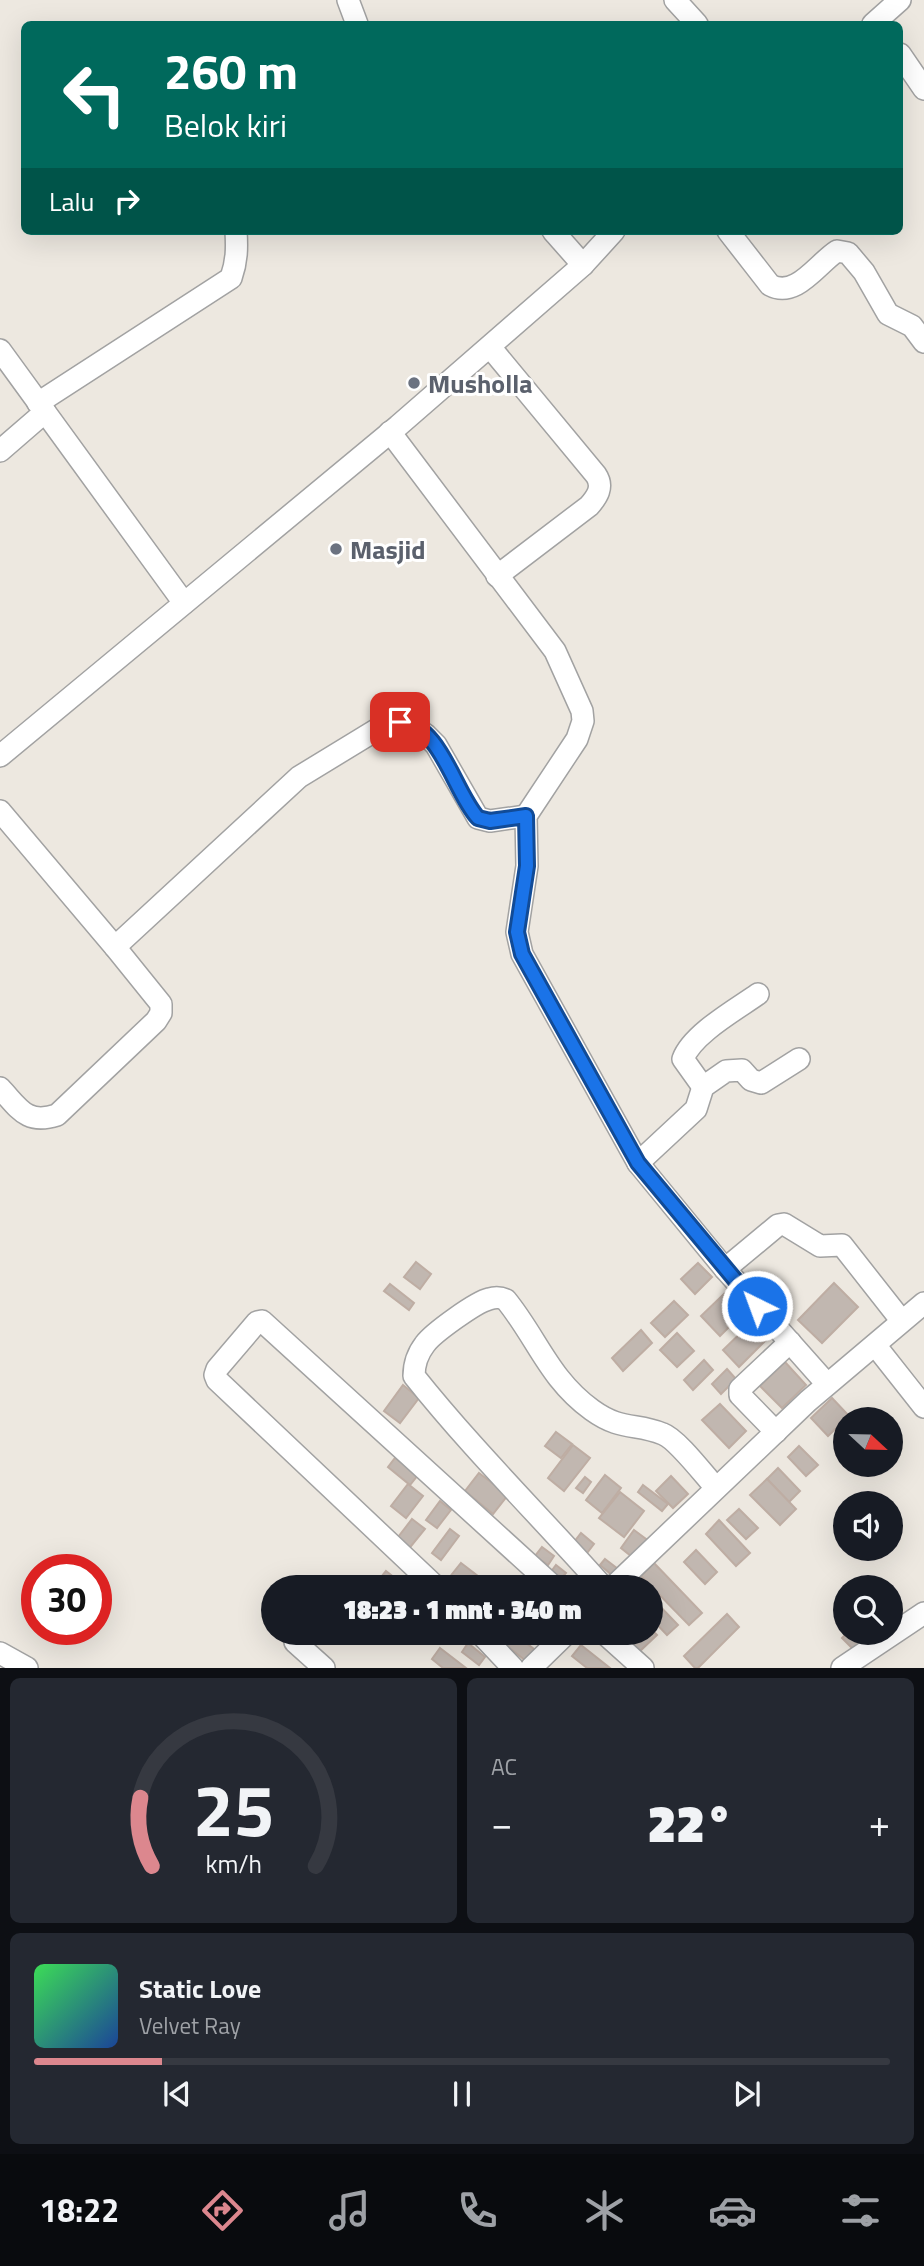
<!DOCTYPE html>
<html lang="id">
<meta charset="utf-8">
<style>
:root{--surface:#171b24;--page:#242831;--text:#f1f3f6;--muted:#9ea1a6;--line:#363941;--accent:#dc878e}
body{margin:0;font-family:"Titillium Web",sans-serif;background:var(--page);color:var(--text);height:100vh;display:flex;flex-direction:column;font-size:26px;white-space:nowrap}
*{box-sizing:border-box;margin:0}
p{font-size:23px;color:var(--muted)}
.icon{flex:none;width:38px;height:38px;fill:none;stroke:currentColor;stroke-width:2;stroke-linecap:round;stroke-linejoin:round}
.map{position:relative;height:1668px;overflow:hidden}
.sheet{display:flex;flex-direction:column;gap:10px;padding:10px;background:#0d0f14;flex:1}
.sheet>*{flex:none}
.guide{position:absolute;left:21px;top:21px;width:882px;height:214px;border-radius:10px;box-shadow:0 7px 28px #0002;background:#00695c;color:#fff;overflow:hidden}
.needle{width:46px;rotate:112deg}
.fabs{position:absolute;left:833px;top:1407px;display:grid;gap:14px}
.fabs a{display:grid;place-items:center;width:70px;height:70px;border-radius:50%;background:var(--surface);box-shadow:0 7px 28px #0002;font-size:35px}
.speed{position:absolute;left:21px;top:1554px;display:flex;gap:14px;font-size:35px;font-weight:700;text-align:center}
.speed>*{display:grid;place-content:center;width:91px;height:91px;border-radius:50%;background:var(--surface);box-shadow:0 7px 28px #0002;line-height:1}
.speed .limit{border:10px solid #d22;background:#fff;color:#111}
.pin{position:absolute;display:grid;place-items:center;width:60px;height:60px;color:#fff;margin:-30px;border-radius:14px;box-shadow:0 4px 10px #0006}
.me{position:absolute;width:77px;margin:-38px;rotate:318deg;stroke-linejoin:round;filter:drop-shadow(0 0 5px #0008)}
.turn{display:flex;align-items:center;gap:24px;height:147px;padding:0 28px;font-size:32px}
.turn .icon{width:91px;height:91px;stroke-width:2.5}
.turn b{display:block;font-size:49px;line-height:60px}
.then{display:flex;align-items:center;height:66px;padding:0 28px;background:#0003;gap:14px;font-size:26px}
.big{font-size:52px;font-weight:800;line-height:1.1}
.sheet .widget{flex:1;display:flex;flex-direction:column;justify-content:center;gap:10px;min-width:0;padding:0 24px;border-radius:10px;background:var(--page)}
.sheet .dial{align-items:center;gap:0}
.dial svg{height:182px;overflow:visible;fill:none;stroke:var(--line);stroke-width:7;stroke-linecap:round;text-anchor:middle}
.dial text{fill:var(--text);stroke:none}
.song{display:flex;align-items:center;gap:21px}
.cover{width:84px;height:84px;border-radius:10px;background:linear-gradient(135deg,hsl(130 70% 55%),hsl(220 70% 35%))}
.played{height:7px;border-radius:4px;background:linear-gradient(90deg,var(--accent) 15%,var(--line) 15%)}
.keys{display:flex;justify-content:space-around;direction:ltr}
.heat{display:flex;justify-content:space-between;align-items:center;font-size:38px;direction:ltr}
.sheet .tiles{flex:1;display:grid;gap:10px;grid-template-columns:1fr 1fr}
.widget:last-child{grid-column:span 2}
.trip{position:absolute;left:261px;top:1575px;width:402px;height:70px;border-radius:35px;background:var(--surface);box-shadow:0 7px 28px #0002;font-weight:800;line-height:70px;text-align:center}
.tab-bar{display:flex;height:112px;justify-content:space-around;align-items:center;background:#090b0e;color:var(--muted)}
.tab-bar .icon{width:49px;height:49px}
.tab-bar .active{color:var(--accent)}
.tab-bar b{font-size:32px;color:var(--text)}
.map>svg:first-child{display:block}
</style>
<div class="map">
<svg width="924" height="1668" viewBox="0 0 924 1668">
<rect width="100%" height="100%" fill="#ede8e0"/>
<!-- building -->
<g fill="#c1b7b0" stroke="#beada3" stroke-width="2">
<polygon points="416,1262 431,1274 420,1289 404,1277"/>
<polygon points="698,1263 712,1277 695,1294 681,1279"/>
<polygon points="834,1283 858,1307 822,1343 798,1320"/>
<polygon points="390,1284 414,1303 409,1310 384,1291"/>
<polygon points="725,1293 743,1313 720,1336 701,1316"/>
<polygon points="674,1301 688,1315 665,1337 651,1323"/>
<polygon points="750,1324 766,1340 739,1367 723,1350"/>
<polygon points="641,1330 652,1343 623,1371 612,1358"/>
<polygon points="677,1333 694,1351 677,1367 660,1350"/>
<polygon points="704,1360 713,1370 693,1390 684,1380"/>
<polygon points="785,1362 806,1385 782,1408 760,1386"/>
<polygon points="727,1369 736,1379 721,1394 712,1384"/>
<polygon points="403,1385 419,1398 400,1423 384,1411"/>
<polygon points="832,1398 849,1416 828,1436 811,1418"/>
<polygon points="720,1404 746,1431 729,1448 702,1420"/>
<polygon points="870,1409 880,1419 860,1419"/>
<polygon points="556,1432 572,1444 561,1458 545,1446"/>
<polygon points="573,1445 590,1458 564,1491 548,1478"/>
<polygon points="799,1446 818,1465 806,1476 788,1457"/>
<polygon points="395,1458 418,1475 410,1485 388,1467"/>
<polygon points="778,1468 800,1491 789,1502 767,1479"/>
<polygon points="479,1473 508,1495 493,1514 465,1491"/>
<polygon points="605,1475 621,1488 602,1513 586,1500"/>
<polygon points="671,1476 688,1494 673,1508 656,1491"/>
<polygon points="585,1477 591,1482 583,1493 576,1488"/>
<polygon points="767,1479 796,1509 780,1525 750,1495"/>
<polygon points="408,1484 423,1496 406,1518 391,1506"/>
<polygon points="643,1485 668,1504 662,1511 638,1492"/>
<polygon points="620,1492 644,1511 624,1537 599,1518"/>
<polygon points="440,1501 451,1510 437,1528 426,1520"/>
<polygon points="739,1509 758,1528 746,1539 727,1520"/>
<polygon points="412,1519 425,1529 407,1551 395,1541"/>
<polygon points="719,1520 750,1553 736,1566 706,1534"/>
<polygon points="450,1529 459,1536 441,1560 432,1553"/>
<polygon points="634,1530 650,1542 636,1560 621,1548"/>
<polygon points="581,1533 594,1544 587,1553 574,1542"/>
<polygon points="542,1547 554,1556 548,1565 535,1556"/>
<polygon points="696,1550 717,1572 705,1584 684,1562"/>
<polygon points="605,1559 618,1569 613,1576 600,1565"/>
<polygon points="461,1563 487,1583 484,1587 451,1587 445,1583"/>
<polygon points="654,1563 702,1613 689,1625 641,1576"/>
<polygon points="556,1565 566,1573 560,1580 550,1573"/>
<polygon points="386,1571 400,1582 396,1587 373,1587"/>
<polygon points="576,1576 590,1587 571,1587 568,1585"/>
<polygon points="651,1597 678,1625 667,1635 651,1618"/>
<polygon points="727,1614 739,1627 698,1668 695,1668 684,1656"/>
<polygon points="651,1629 657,1635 639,1652 620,1633 651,1633"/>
<polygon points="501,1633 513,1633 534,1649 526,1661 497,1638"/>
<polygon points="847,1633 860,1633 865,1637 853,1649 842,1638"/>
<polygon points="468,1643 485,1657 479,1665 462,1652"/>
<polygon points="581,1645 610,1668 587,1668 572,1656"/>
<polygon points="440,1648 466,1668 443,1668 432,1659"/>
</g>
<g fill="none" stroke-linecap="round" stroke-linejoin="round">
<!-- minor casing -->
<g stroke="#a2a2a2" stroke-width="24">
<g id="minor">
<polyline points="348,0 357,24"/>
<polyline points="675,0 697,24"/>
<polyline points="873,24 900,0"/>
<polyline points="900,54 924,89"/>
<polyline points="553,231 583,265"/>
<path d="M728 231 770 285C796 299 817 264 837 251L848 253 864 272 888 314 912 326 924 342"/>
<path d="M490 347 596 475C604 487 597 497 589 506L497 576"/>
<polyline points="0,350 184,603"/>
<path d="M38 403 231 278C237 261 237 248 236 231"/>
<polyline points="390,432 555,651 582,711 583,721 577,739 526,816 527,866 517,932 522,954 638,1163 725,1269 827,1384"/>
<polyline points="0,451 45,412"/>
<polyline points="0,756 398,426 583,265 614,231"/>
<polyline points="0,811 115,947"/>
<path d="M703 1087 683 1059C692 1034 737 1009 758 994"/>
<path d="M0 1088C19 1108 26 1125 57 1115L156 1021 161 1013V1004L115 947 299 777 381 727 400 722H408L426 735 436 745 478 818 490 821 526 816"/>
<polyline points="638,1163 696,1109 703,1087 726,1071 742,1070 751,1080 761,1083 799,1059"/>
<polyline points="725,1269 778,1225 784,1224 820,1246 842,1245 901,1320"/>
<polyline points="875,1345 924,1407"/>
<polyline points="776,1432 740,1395 740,1389 790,1342"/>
<polyline points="436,1587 217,1380 215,1375 217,1369 257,1322 262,1321 554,1587"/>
<path d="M603 1587C540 1516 473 1450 414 1376 414 1365 418 1353 425 1344 433 1333 476 1302 489 1299 496 1297 500 1297 506 1300 537 1338 549 1379 592 1410 621 1431 636 1423 663 1434 677 1439 705 1476 716 1488"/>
<polyline points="613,1587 808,1401 924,1303"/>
<polyline points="480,1633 513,1668"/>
<polyline points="604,1633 643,1668"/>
<polyline points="295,1642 324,1668"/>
<polyline points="0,1653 27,1668"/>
<polyline points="531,1668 567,1633"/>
<polyline points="842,1668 924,1613"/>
</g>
</g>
<!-- minor -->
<use href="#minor" stroke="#fff" stroke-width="21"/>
</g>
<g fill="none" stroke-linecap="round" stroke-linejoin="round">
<!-- route casing -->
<g stroke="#114b97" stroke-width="18">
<path id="route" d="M400 722C441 725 454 792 478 818L490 821 526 816 527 866 517 932 522 954 638 1163 757 1306"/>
</g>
<!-- route -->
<use href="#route" stroke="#1a73e8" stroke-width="12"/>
</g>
<!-- markers -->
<g fill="#6b7280" stroke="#fff" stroke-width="2.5">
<circle cx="414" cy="383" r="7"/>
<circle cx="336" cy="549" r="7"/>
</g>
<g text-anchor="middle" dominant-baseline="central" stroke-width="6" stroke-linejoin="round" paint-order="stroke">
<!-- worship labels -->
<g font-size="26" font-weight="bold" fill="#5b616d" stroke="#fff" text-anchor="start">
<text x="428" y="383">Musholla</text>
<text x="350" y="549">Masjid</text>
</g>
</g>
</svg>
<div class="fabs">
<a><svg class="needle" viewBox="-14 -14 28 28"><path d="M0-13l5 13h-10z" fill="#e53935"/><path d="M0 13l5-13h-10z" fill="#9ea1a6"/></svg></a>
<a><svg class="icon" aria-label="sound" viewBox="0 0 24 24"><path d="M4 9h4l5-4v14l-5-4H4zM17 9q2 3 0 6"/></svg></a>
<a><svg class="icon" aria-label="search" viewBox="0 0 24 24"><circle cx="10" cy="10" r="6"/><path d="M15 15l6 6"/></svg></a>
</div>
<div class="speed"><div class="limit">30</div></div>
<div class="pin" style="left:400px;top:722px;background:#d93025"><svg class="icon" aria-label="arrive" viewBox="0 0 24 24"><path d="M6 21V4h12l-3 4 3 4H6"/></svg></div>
<svg class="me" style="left:757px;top:1306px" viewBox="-20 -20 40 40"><circle r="17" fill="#1a73e8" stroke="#fff" stroke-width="3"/><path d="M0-11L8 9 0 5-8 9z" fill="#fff"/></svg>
<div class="trip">18:23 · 1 mnt · 340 m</div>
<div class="guide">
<div class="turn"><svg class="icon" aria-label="left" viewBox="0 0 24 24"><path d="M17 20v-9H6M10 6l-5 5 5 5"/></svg><div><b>260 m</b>Belok kiri</div></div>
<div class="then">Lalu<svg class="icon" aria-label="right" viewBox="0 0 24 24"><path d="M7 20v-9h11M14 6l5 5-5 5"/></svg></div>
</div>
</div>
<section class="sheet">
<div class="tiles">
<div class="widget dial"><svg viewBox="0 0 100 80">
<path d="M14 69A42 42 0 1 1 86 69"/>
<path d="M14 69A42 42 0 0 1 9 39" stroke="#dc878e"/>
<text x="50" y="56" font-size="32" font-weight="700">25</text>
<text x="50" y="72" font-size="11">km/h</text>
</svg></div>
<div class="widget"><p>AC</p>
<div class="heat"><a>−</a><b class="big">22°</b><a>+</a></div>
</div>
<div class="widget">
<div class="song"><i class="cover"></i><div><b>Static Love</b><p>Velvet Ray</p></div></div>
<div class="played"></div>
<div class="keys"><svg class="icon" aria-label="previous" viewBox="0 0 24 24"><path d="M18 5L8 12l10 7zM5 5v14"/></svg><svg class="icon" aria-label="pause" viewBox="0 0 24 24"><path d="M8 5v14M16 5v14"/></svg><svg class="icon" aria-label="next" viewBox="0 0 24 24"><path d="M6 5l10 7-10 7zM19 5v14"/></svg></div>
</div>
</div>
</section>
<nav class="tab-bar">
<b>18:22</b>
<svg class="icon active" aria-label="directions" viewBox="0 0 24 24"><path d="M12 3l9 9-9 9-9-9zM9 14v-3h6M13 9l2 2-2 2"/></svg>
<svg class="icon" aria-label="music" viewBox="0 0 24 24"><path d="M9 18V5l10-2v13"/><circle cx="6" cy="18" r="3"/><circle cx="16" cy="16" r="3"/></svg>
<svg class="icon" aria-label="phone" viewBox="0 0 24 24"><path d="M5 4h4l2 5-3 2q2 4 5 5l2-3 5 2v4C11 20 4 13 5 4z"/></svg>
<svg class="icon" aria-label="climate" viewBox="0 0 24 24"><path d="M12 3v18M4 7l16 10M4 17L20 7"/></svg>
<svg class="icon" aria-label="car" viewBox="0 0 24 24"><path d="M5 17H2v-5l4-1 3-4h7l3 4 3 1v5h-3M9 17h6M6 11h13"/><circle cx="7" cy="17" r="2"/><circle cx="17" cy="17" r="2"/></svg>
<svg class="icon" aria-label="filters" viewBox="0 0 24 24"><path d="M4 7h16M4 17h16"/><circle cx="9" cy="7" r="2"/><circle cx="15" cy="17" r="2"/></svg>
</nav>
